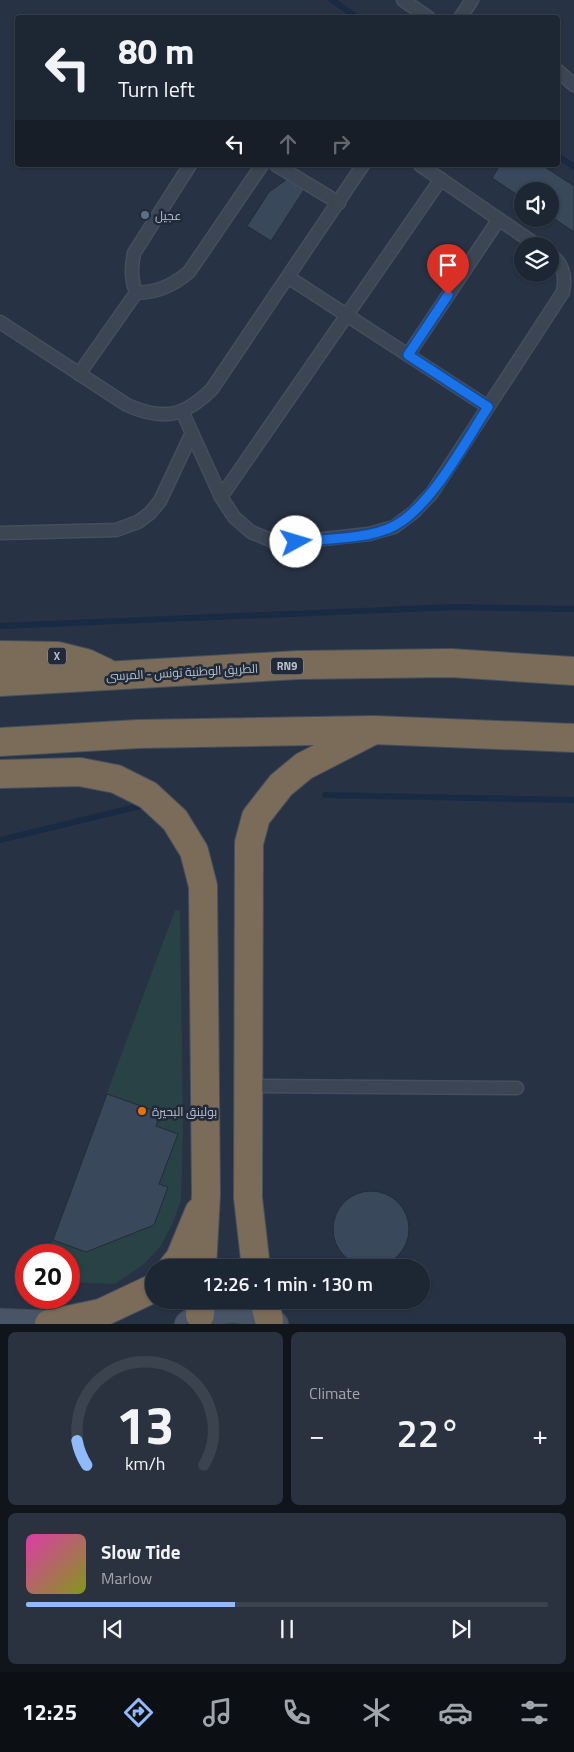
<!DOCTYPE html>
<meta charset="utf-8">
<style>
:root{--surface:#1d2633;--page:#2a323f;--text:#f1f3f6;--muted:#a0a5ac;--line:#3b434e;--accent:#90bafb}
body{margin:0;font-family:"Titillium Web",Cairo,sans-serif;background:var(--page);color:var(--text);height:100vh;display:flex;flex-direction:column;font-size:19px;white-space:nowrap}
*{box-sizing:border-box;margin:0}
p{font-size:16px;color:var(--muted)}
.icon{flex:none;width:28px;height:28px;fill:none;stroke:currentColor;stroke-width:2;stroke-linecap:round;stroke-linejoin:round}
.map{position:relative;height:1324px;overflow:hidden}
.drawer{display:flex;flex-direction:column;gap:8px;padding:8px;background:#10151c;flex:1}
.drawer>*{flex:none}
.hud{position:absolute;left:15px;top:15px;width:545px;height:152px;border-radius:5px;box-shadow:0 1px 4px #0004,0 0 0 1px var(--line);background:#1d2633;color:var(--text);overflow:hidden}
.fabs{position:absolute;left:514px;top:182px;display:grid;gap:10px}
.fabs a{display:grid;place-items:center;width:45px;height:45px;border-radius:50%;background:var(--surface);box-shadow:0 1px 4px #0004,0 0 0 1px var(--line);font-size:25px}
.speed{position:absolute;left:15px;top:1244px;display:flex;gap:10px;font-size:25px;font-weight:700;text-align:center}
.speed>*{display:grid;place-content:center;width:65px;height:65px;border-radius:50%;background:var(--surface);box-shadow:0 1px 4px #0004,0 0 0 1px var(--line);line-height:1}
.speed .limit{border:8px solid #d22;background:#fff;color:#111}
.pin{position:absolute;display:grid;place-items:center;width:42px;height:42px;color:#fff;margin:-51px -21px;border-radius:50% 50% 50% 0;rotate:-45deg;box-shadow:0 0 5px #0007}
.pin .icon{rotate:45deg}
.me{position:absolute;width:55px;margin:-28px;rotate:84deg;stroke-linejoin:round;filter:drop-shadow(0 0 4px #0008)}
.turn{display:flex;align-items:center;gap:18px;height:105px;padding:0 20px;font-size:22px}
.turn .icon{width:65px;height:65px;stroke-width:2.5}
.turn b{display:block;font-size:35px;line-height:42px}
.lanes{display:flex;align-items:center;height:48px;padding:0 20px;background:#0003;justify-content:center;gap:25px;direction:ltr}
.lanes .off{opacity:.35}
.big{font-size:38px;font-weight:600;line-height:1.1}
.drawer .widget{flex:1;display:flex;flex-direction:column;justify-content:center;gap:8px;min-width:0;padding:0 18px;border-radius:8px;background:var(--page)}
.drawer .dial{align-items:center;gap:0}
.dial svg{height:130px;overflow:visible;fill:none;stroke:var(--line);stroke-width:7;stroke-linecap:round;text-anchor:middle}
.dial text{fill:var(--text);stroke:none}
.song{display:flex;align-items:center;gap:15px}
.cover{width:60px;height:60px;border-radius:8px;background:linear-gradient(135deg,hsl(320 70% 55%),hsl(70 70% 35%))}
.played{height:5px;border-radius:2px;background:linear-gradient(90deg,var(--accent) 40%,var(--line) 40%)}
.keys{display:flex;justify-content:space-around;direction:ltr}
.heat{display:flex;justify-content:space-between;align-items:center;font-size:28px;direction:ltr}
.drawer .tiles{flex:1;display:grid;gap:8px;grid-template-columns:1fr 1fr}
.widget:last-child{grid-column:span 2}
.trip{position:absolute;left:145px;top:1259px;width:285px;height:50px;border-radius:25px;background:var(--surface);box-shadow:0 1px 4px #0004,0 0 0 1px var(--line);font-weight:600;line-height:50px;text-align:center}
.menu{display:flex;height:80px;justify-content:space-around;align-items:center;background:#0c0f14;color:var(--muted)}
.menu .icon{width:35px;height:35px}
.menu .current{color:var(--accent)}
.menu b{font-size:22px;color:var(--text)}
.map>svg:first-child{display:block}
</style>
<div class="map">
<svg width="574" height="1325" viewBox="0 0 574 1325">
<rect width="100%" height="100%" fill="#273344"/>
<!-- green -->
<polygon fill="#294245" points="175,910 180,911 183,1129 181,1200 172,1225 160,1247 143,1265 115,1284 69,1282 69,1255 47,1255"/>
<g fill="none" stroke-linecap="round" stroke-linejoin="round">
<!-- stream -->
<g stroke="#192a43" stroke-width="6">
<polyline points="332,0 358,18"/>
<polyline points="558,156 574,167"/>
<polyline points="0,626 455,607 574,609"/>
<polyline points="325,795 574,800"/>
<polyline points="0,840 144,805"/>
</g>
</g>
<!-- building -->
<g fill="#39485a" stroke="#222c3b">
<polygon points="500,165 542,165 574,186 574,232 550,216 550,191 522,191 522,198 492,178"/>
<polygon points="290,177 306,187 271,241 247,226 269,192"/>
<polygon points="107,1094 161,1113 156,1126 178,1134 159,1184 168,1187 154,1225 86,1252 53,1240"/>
<circle cx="371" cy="1229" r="38"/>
</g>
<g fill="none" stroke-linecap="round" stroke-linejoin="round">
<!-- lane casing -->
<g stroke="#454e5d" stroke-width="15">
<g id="lane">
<polyline points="403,0 429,18"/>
<polyline points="460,18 472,0"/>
<polyline points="558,71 574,85"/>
<polyline points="276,165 339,203"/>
<polyline points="420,165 538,246"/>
<polyline points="288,277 488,407"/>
<path d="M136 293C158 292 172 286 189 272L262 165"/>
<path d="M136 293C131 278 131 268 134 253L190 165"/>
<path d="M0 322 127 405C163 421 184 417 212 389L363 165"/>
<polyline points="408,355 499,219"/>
<polyline points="79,374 136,293"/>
<path d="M182 411 221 497 234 517 251 532 273 541 296 542 369 534 394 527 414 512 432 493 563 292C566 277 564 264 550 254"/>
<polyline points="221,497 441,179"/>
<polyline points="0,533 116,530 138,522 150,513 160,501 192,433"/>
<polyline points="248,1086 517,1088"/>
</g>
</g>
<!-- secondary casing -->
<g stroke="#454e5d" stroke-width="30">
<g id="secondary">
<polyline points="0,1323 52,1325"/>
<path d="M189 1325C214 1304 249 1302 274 1325"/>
</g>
</g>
<!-- highway casing -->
<g stroke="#46505e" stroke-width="30">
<g id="highway">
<polyline points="0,655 58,656 86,663 105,672"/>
<polyline points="0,682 298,665 451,663 574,671"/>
<polyline points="0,742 138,734 374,730 574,738"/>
<polyline points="0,774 80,772 116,779 148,795 175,820 194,851 203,886 206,1194 202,1268"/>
<polyline points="172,1268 180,1258 199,1212"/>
<polyline points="256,1268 248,1198 249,843 256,817 281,785 304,766 374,730"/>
<polyline points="264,1300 269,1320"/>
<polyline points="200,1315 201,1300"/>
<polyline points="49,1324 101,1313 154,1288"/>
</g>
</g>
<!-- lane -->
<use href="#lane" stroke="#3b4553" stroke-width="12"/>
<!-- secondary -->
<use href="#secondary" stroke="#495467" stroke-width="28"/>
<!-- highway -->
<use href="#highway" stroke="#7a6c58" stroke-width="28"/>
</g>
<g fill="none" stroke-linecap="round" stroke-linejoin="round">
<!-- route casing -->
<g stroke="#114b97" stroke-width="12">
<path id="route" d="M296 542C324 539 370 539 394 526 431 507 465 442 488 407L408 355 448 295"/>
</g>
<!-- route -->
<use href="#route" stroke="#1a73e8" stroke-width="9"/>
</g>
<!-- markers -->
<circle fill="#5c6f8a" stroke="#202a39" stroke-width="2" cx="145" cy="215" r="5"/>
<circle fill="#e8710a" stroke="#202a39" stroke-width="2" cx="142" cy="1111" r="5"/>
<g text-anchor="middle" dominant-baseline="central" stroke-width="5" stroke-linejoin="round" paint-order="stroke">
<!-- shield labels -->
<g fill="#202a39" stroke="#8b94a1" stroke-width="1">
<rect x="48" y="647.5" width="18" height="17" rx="4"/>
<rect x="271" y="657.5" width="32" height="17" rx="4"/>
</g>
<g font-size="11" font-weight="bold" fill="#b9c1cd">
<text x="57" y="656">X</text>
<text x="287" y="666">RN9</text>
</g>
<!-- poi labels -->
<g font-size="12" fill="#b9c1cd" stroke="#202a39" text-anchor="start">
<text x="155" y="215">عجيل</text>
<text x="152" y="1111">بولينق البحيرة</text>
</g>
<!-- street labels -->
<g font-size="12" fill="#b9c1cd" stroke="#202a39">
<text transform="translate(182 672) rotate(-3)">الطريق الوطنية تونس - المرسى</text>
</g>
</g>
</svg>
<div class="fabs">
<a><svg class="icon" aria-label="sound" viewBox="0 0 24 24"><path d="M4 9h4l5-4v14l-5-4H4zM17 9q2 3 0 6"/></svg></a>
<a><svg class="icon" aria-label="layers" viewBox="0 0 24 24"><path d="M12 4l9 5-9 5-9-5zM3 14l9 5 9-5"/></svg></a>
</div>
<div class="speed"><div class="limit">20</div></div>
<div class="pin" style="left:448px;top:295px;background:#d93025"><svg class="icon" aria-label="arrive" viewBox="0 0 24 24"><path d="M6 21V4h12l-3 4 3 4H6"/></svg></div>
<svg class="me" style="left:296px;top:542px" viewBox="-20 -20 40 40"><circle r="19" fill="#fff"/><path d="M0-13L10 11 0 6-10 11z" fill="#1a73e8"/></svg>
<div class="trip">12:26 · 1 min · 130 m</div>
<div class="hud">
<div class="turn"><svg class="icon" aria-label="left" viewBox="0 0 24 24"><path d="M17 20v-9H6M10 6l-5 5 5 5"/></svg><div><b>80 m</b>Turn left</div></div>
<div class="lanes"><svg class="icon" aria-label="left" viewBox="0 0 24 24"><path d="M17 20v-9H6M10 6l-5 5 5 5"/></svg><svg class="icon off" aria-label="ahead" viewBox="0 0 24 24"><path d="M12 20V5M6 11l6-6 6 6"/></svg><svg class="icon off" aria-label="right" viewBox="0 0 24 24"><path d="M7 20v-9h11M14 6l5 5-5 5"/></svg></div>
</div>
</div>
<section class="drawer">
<div class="tiles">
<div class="widget dial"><svg viewBox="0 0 100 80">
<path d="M14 69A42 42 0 1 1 86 69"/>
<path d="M14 69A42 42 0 0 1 8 54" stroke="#90bafb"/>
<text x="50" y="56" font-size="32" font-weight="700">13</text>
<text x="50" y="72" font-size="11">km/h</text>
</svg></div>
<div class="widget"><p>Climate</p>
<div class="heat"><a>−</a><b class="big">22°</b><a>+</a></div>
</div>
<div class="widget">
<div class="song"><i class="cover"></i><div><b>Slow Tide</b><p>Marlow</p></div></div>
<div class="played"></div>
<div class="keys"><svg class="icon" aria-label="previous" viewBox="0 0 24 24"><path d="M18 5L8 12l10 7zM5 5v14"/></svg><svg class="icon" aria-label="pause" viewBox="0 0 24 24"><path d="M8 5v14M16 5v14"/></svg><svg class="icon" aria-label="next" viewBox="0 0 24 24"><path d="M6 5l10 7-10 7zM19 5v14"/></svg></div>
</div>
</div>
</section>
<nav class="menu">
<b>12:25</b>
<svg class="icon current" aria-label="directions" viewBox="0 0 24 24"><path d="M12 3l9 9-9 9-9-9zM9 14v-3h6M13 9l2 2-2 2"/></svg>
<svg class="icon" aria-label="music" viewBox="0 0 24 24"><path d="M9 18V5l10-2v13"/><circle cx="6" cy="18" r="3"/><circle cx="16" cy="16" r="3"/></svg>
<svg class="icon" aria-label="phone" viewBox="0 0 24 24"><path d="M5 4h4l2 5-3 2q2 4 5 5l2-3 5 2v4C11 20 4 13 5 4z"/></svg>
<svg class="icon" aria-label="climate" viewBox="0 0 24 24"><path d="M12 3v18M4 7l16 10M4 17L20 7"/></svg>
<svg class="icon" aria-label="car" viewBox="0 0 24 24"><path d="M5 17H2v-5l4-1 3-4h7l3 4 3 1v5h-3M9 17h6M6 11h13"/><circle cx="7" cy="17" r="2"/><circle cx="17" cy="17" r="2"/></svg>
<svg class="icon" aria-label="filters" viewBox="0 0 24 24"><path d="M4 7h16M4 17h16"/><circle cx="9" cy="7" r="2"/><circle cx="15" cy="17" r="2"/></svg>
</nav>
